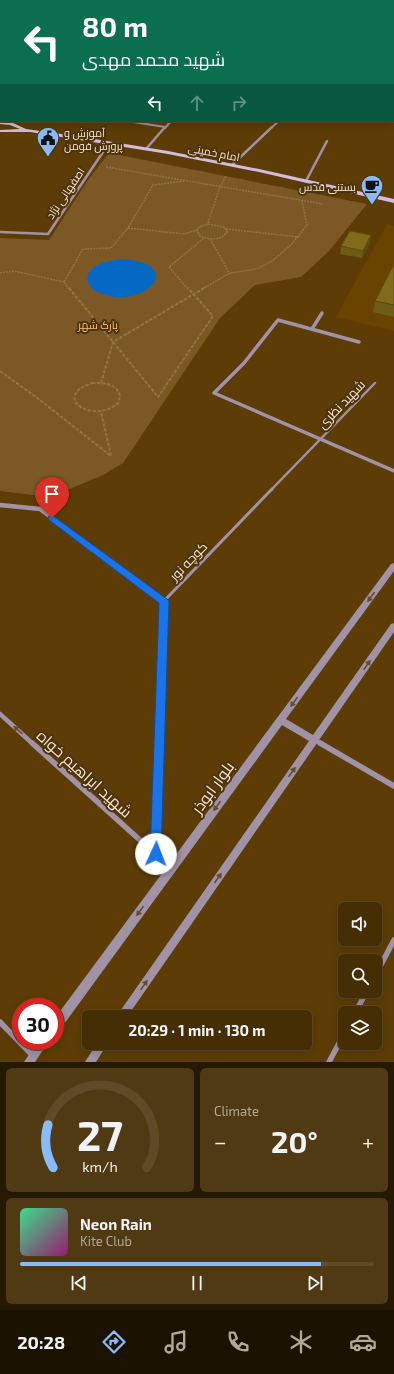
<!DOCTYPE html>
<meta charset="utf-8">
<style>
:root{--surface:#462e04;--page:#503a13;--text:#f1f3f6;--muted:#b0a89a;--line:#5e4a26;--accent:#87bbfb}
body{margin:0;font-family:"Exo 2",Cairo,sans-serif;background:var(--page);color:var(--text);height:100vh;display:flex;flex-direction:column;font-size:15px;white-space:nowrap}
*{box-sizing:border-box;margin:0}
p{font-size:13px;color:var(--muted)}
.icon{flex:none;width:22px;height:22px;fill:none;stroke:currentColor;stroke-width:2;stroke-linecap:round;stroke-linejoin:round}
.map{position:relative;height:1062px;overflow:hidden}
.panel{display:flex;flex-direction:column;gap:6px;padding:6px;background:#261902;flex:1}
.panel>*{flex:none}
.guide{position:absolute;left:0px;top:0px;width:394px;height:122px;box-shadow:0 2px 10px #0003,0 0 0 1px var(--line);background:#0b6e4f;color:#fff;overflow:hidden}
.fabs{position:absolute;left:338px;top:902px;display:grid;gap:8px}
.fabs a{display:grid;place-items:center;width:44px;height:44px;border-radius:6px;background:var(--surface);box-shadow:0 2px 10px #0003,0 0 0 1px var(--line);font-size:20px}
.speed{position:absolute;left:12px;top:998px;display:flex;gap:8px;font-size:20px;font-weight:700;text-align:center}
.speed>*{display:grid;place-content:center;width:52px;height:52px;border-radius:50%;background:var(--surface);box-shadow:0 2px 10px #0003,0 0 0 1px var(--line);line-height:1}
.speed .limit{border:6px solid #d22;background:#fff;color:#111}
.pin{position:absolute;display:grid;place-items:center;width:34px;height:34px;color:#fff;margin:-41px -17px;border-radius:50% 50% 50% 0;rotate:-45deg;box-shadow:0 0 4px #0007}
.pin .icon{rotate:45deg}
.me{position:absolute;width:44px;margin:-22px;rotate:2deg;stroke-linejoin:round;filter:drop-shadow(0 0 3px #0008)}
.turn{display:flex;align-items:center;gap:14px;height:84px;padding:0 16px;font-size:18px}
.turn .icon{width:52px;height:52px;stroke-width:2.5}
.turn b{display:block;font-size:28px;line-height:34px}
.lanes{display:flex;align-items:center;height:38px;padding:0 16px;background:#0003;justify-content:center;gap:20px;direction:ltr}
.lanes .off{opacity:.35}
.big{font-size:30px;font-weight:700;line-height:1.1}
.panel .widget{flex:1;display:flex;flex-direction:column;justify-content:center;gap:6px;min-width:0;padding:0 14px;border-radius:6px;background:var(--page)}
.panel .dial{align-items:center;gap:0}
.dial svg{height:104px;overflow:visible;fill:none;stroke:var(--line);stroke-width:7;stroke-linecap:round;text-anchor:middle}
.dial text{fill:var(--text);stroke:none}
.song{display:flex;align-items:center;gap:12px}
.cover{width:48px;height:48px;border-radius:6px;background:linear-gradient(135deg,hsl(150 70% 55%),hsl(320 70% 35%))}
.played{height:4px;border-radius:2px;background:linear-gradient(90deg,var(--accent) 85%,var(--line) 85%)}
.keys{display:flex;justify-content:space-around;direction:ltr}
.heat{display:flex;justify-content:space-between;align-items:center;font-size:22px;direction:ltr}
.panel .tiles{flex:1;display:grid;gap:6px;grid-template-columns:1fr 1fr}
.widget:last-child{grid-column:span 2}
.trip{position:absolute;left:82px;top:1010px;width:230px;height:40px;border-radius:6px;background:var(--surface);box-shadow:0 2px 10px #0003,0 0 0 1px var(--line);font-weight:700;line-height:40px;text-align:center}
.tab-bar{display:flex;height:64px;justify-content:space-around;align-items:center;background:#1c1202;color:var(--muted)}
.tab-bar .icon{width:28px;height:28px}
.tab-bar .on{color:var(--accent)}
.tab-bar b{font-size:18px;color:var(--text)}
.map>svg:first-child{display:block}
</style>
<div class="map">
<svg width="394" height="1062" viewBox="0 0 394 1062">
<rect width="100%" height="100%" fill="#5d3d05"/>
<!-- built -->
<polygon fill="#694400" points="387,224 394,226 394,331 336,317"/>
<!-- green -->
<polygon fill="#7c5924" points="109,153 367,204 329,251 301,277 255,285 220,318 123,463 103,475 50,497 0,491 0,238 49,240 88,180"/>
<!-- water -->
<path fill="#0769c6" d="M122 259C191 264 141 313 98 292 93 290 89 286 88 282 83 265 111 260 122 259Z"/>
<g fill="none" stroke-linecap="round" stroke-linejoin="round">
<!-- path-far1 -->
<g stroke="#907446" stroke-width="1.5" stroke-dasharray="2 1" stroke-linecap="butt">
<polyline points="106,167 323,204"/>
<polyline points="208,223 220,187 226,176"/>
<path d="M208 224 224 227 227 232C220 241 210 240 200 236L197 230 199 227Z"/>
<polyline points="128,228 184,234 197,230"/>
<polyline points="226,229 299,237"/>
<polyline points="210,239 230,274"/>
<polyline points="0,273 14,271 64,282"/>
<polyline points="69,289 64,282 83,249 111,248 128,228 153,185 185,181"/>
<polyline points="188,289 169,267 204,238"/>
<polyline points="202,289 230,273 257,269 272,261 291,245 307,225 302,201"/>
</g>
<!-- path -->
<g stroke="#907446" stroke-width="2" stroke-dasharray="3.5 1.5" stroke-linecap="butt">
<polyline points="69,288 158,397 213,316 188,288"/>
<polyline points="0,371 36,397 111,456 101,412"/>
<path d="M92 383C103 383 117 383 120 396L118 403C98 422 59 404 81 388 84 386 88 385 92 383Z"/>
<polyline points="101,383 113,342 204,288"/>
</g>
<!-- service-far1 -->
<polyline stroke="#a092a7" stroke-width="2.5" points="271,490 375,383"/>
<!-- service -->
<polyline stroke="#a092a7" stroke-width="3" points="164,601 272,489"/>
<!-- minor-far4 -->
<g stroke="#a092a7" stroke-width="2">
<polyline points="127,121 165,127"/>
<polyline points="165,128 171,121"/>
<polyline points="271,128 279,121"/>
</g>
<!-- minor-far3 -->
<g stroke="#a092a7" stroke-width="2.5">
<polyline points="146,149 165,127"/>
<polyline points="232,165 272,127"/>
<polyline points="306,181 327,141"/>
<polyline points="0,232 48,234 109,143"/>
</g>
<!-- minor-far2 -->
<g stroke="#a092a7" stroke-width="3.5">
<polyline points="312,329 322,313"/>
<polyline points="359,342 278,320 244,363 214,393 394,471"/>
</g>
<!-- minor-far1 -->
<g stroke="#a092a7" stroke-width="4.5">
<polyline points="0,505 40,509 164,601 159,744"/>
<polyline points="0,714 33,744"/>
<polyline points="315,740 322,744"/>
</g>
<!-- minor -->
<g stroke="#a092a7" stroke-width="5.5">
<polyline points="32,743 171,868"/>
<polyline points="320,743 394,786"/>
<polyline points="155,854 159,743"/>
<polyline points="375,976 394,940"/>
<polyline points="355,1013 367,991"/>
<polyline points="0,1022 33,1056"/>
<polyline points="329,1062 345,1032"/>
</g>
<!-- tertiary -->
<g fill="#a092a7" fill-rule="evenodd">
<rect x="22" y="0" width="4" height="1"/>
<polygon points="31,0 35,0 30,1"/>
<rect x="0" y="23" width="1" height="3"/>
<polygon points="394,563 394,571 286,719 313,735 391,624 394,623 394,632 127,1017 116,1017 309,741 282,725 59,1031 55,1032 55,1018 391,564"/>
<polygon points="38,1041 49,1041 35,1062 24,1062"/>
<polygon points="97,1043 108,1043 96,1062 85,1062"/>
</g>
<!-- secondary -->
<polygon fill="#d3bcdf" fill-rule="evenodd" points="0,122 13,123 26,129 76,136 168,151 259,169 394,199 394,203 259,172 168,154 30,132 0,132 0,130 20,129 10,125 0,124"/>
</g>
<!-- wall -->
<g fill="#6d5c16">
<polygon points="368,0 394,0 394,19 393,19 393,1 368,1"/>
<polygon points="370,243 362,258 340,254 341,246"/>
<polygon points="394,264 394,317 373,312 375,301"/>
</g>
<!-- shaded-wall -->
<polygon fill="#594b12" points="371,235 370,243 362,258 363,251"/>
<!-- building -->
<g fill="#7f6b1a" stroke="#594b12">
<rect x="190" y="0" width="22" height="1"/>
<polygon points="370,0 394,0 394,10 393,10 393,1 370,1"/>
<polygon points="350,231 371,235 363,251 341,246"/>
<polygon points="394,264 394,305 375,301"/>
</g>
<!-- one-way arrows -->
<defs><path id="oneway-solid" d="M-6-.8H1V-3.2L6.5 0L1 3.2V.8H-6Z"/></defs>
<g fill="#624c34">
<use href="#oneway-solid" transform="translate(371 597) rotate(126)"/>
<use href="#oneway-solid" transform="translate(367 665) rotate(-55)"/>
<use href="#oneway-solid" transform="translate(294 702) rotate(126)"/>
<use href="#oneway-solid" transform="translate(18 730) rotate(-138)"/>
<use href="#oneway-solid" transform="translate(292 772) rotate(-55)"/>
<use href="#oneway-solid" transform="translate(217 806) rotate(126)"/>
<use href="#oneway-solid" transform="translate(218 878) rotate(-55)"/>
<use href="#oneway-solid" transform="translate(140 911) rotate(126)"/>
<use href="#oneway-solid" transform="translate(144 985) rotate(-55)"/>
</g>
<!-- route -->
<polygon fill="#1a73e8" stroke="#114b97" points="52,515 167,599 169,601 161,854 160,858 156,860 151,858 150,854 159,603 49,520 48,518 49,516"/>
<!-- icons -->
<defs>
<g id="civic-pin" transform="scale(1.15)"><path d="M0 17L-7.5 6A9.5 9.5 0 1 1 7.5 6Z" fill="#87bbfb" stroke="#4d340e"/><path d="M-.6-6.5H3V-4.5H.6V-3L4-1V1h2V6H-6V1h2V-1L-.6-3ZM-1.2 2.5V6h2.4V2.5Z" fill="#111"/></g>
<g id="cafe-pin" transform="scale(1.15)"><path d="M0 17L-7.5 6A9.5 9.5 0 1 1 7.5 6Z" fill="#87bbfb" stroke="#4d340e"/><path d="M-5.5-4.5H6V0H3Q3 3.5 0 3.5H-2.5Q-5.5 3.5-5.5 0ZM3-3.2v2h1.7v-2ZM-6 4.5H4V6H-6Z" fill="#111"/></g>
</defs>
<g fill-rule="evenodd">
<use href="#civic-pin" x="48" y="138"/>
<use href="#cafe-pin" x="372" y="186"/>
</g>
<g text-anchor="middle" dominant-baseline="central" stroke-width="4" stroke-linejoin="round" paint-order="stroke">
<!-- far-poi labels -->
<g font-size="11" fill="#f9e5cc" stroke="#4d340e" text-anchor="start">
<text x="64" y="132">آموزش و<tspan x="64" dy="13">پرورش فومن</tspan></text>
<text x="356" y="186" text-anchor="end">بستنی قدس</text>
</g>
<!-- far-street labels -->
<g font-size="11" fill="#f9e5cc" stroke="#4d340e">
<text transform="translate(214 152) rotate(11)">امام خمینی</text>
<text transform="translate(65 193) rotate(-56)">اصفهانی نژاد</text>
</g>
<!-- far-park labels -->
<g font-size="11" fill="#f9c071" stroke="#4d340e">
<text x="98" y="324">پارک شهر</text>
</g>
<!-- street labels -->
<g font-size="13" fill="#f9e5cc" stroke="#4d340e">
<text transform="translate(341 404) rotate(-46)">شهید نظری</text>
<text transform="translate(188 561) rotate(-46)">کوچه نور</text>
</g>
<!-- near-street labels -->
<g font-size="16" fill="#f9e5cc" stroke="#4d340e">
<text transform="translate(85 773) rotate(42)">شهید ابراهیم خواه</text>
<text transform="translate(212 787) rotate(-54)">بلوار ابوذر</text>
</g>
</g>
</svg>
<div class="fabs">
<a><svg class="icon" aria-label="sound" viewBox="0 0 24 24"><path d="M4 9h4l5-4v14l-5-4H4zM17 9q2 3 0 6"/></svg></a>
<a><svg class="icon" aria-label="search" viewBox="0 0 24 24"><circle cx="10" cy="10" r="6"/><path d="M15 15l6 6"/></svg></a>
<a><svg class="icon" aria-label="layers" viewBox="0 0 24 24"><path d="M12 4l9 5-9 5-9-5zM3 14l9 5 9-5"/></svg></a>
</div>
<div class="speed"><div class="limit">30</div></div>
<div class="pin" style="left:52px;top:518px;background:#d93025"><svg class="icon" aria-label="arrive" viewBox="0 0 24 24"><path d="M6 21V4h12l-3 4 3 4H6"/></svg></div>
<svg class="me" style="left:156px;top:854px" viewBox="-20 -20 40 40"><circle r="19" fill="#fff"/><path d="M0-13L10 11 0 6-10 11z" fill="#1a73e8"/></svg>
<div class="trip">20:29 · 1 min · 130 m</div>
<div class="guide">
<div class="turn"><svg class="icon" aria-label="left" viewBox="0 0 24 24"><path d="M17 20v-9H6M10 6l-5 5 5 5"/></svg><div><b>80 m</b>شهید محمد مهدی</div></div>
<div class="lanes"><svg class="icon" aria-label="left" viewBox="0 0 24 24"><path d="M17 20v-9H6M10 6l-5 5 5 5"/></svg><svg class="icon off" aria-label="ahead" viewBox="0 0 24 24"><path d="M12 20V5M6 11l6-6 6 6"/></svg><svg class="icon off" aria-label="right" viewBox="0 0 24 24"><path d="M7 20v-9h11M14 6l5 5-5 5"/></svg></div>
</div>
</div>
<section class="panel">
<div class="tiles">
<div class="widget dial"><svg viewBox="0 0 100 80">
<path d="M14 69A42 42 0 1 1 86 69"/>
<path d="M14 69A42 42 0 0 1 10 36" stroke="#87bbfb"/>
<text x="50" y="56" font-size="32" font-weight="700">27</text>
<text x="50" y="72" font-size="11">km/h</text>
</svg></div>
<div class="widget"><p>Climate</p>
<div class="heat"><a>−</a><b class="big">20°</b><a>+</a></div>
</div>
<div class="widget">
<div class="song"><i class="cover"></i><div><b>Neon Rain</b><p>Kite Club</p></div></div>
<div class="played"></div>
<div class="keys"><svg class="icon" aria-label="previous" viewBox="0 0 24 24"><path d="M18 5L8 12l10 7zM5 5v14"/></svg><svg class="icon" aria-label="pause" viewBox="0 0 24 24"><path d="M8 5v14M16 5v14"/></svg><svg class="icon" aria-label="next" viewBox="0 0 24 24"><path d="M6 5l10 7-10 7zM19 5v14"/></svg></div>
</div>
</div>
</section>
<nav class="tab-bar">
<b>20:28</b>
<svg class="icon on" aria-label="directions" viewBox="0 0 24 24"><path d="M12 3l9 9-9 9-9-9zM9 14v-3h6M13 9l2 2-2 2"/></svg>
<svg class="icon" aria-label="music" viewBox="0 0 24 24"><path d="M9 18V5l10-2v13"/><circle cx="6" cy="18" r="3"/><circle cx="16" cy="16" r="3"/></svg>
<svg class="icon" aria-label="phone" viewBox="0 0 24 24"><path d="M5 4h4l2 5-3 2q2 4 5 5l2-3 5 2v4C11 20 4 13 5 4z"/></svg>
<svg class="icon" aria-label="climate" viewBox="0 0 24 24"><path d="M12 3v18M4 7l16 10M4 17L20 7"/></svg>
<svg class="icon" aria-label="car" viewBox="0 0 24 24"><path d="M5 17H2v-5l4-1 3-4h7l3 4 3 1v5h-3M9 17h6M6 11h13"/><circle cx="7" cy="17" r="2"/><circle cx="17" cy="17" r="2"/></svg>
</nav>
